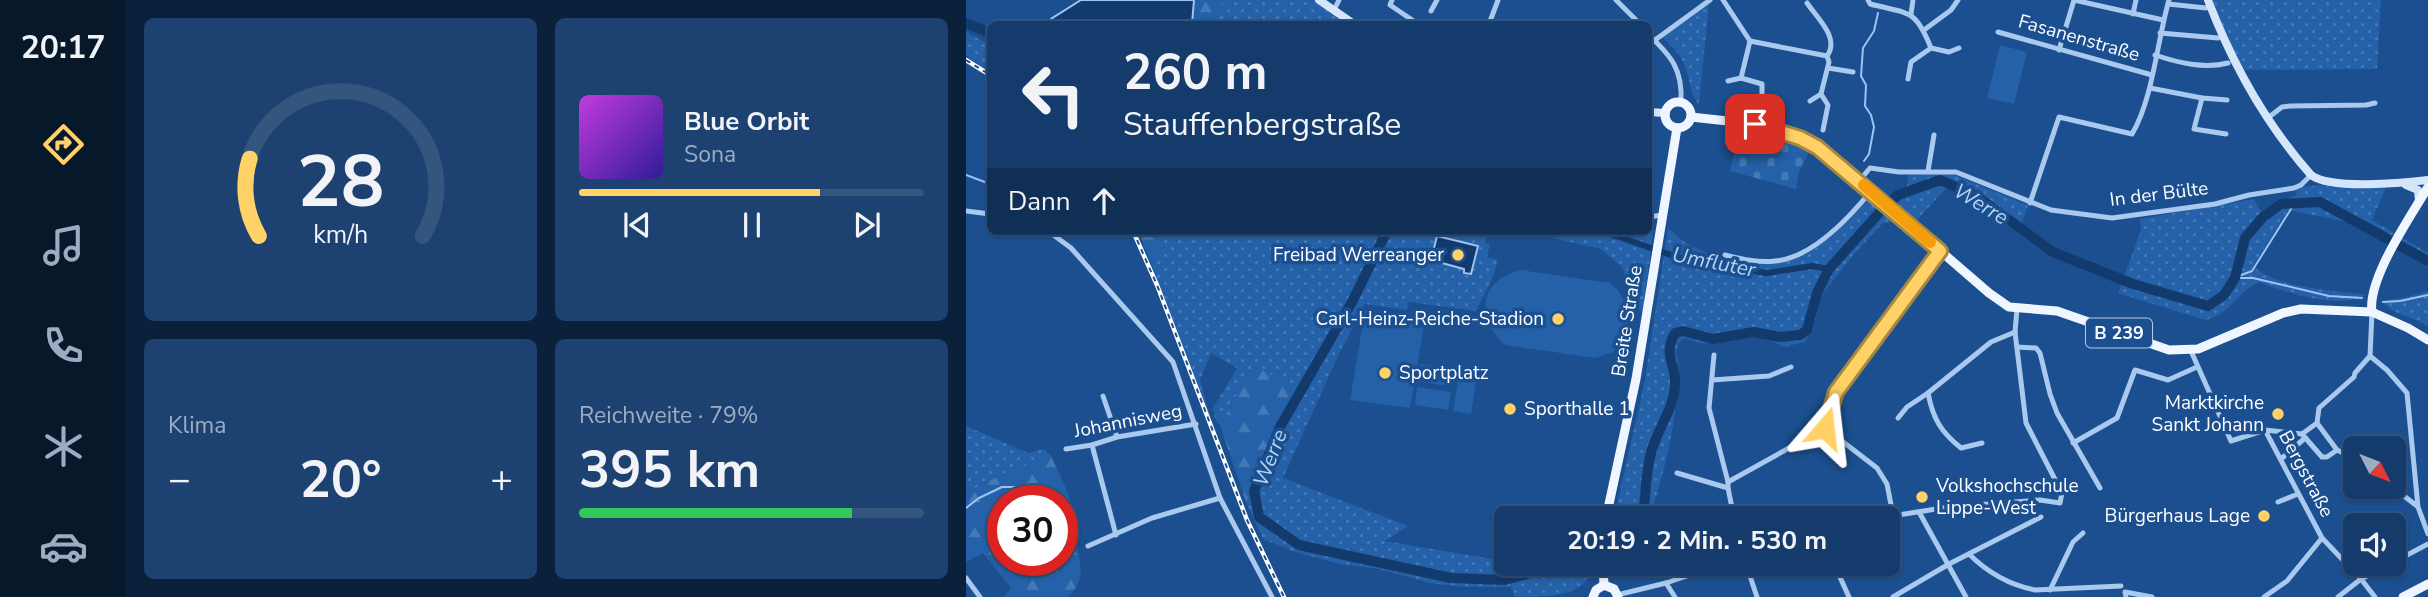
<!DOCTYPE html>
<html lang="de">
<meta charset="utf-8">
<style>
:root{--surface:#143b6b;--page:#1d4271;--text:#f1f3f6;--muted:#9dadc1;--line:#33557e;--accent:#ffd166}
body{margin:0;font-family:"Nunito Sans",sans-serif;background:var(--page);color:var(--text);height:100vh;display:flex;flex-direction:column;font-size:26px;white-space:nowrap}
*{box-sizing:border-box;margin:0}
p{font-size:23px;color:var(--muted)}
.icon{flex:none;width:38px;height:38px;fill:none;stroke:currentColor;stroke-width:2;stroke-linecap:round;stroke-linejoin:round}
.map{position:relative;flex:1;overflow:hidden}
.panel{display:flex;flex-direction:column;gap:18px;padding:18px;background:#0b203b;width:840px}
.panel>*{flex:none}
.hud{position:absolute;left:21px;top:21px;width:665px;height:214px;border-radius:10px;box-shadow:0 2px 5px #0004,0 0 0 2px var(--line);background:#143b6b;color:var(--text);overflow:hidden}
.needle{width:46px;rotate:132deg}
.controls{position:absolute;left:1377px;top:436px;display:grid;gap:14px}
.controls a{display:grid;place-items:center;width:63px;height:63px;border-radius:10px;background:var(--surface);box-shadow:0 2px 5px #0004,0 0 0 2px var(--line);font-size:35px}
.speed{position:absolute;left:21px;top:485px;display:flex;gap:14px;font-size:35px;font-weight:700;text-align:center}
.speed>*{display:grid;place-content:center;width:91px;height:91px;border-radius:50%;background:var(--surface);box-shadow:0 2px 5px #0004,0 0 0 2px var(--line);line-height:1}
.speed .limit{border:10px solid #d22;background:#fff;color:#111}
.pin{position:absolute;display:grid;place-items:center;width:60px;height:60px;color:#fff;margin:-30px;border-radius:14px;box-shadow:0 4px 10px #0006}
.me{position:absolute;width:77px;margin:-38px;rotate:17deg;stroke-linejoin:round;filter:drop-shadow(0 0 5px #0008)}
.turn{display:flex;align-items:center;gap:24px;height:147px;padding:0 21px;font-size:32px}
.turn .icon{width:91px;height:91px;stroke-width:2.5}
.turn b{display:block;font-size:49px;line-height:60px}
.then{display:flex;align-items:center;height:66px;padding:0 21px;background:#0003;gap:14px;font-size:26px}
.big{font-size:52px;font-weight:700;line-height:1.1}
.panel .card{flex:1;display:flex;flex-direction:column;justify-content:center;gap:10px;min-width:0;padding:0 24px;border-radius:10px;background:var(--page)}
.panel .dial{align-items:center;gap:0}
.dial svg{height:182px;overflow:visible;fill:none;stroke:var(--line);stroke-width:7;stroke-linecap:round;text-anchor:middle}
.dial text{fill:var(--text);stroke:none}
.song{display:flex;align-items:center;gap:21px}
.cover{width:84px;height:84px;border-radius:10px;background:linear-gradient(135deg,hsl(290 70% 55%),hsl(250 70% 35%))}
.played{height:7px;border-radius:4px;background:linear-gradient(90deg,var(--accent) 70%,var(--line) 70%)}
.keys{display:flex;justify-content:space-around;direction:ltr}
.heat{display:flex;justify-content:space-between;align-items:center;font-size:38px;direction:ltr}
.charge{height:10px;border-radius:5px;background:linear-gradient(90deg,#34c759 79%,var(--line) 0)}
.panel .tiles{flex:1;display:grid;gap:18px;grid-template-columns:repeat(2,1fr)}
.trip{position:absolute;left:528px;top:506px;width:406px;height:70px;border-radius:10px;background:var(--surface);box-shadow:0 2px 5px #0004,0 0 0 2px var(--line);font-weight:700;line-height:70px;text-align:center}
main{display:flex;flex:1;min-height:0}
.tabs{display:flex;flex-direction:column;width:126px;justify-content:space-around;align-items:center;background:#08182b;color:var(--muted)}
.tabs .icon{width:49px;height:49px}
.tabs .active{color:var(--accent)}
.tabs b{font-size:32px;color:var(--text)}
.map>svg:first-child{display:block}
</style>
<main>
<nav class="tabs">
<b>20:17</b>
<svg class="icon active" aria-label="directions" viewBox="0 0 24 24"><path d="M12 3l9 9-9 9-9-9zM9 14v-3h6M13 9l2 2-2 2"/></svg>
<svg class="icon" aria-label="music" viewBox="0 0 24 24"><path d="M9 18V5l10-2v13"/><circle cx="6" cy="18" r="3"/><circle cx="16" cy="16" r="3"/></svg>
<svg class="icon" aria-label="phone" viewBox="0 0 24 24"><path d="M5 4h4l2 5-3 2q2 4 5 5l2-3 5 2v4C11 20 4 13 5 4z"/></svg>
<svg class="icon" aria-label="climate" viewBox="0 0 24 24"><path d="M12 3v18M4 7l16 10M4 17L20 7"/></svg>
<svg class="icon" aria-label="car" viewBox="0 0 24 24"><path d="M5 17H2v-5l4-1 3-4h7l3 4 3 1v5h-3M9 17h6M6 11h13"/><circle cx="7" cy="17" r="2"/><circle cx="17" cy="17" r="2"/></svg>
</nav>
<section class="panel">
<div class="tiles">
<div class="card dial"><svg viewBox="0 0 100 80">
<path d="M14 69A42 42 0 1 1 86 69"/>
<path d="M14 69A42 42 0 0 1 10 35" stroke="#ffd166"/>
<text x="50" y="56" font-size="32" font-weight="700">28</text>
<text x="50" y="72" font-size="11">km/h</text>
</svg></div>
<div class="card">
<div class="song"><i class="cover"></i><div><b>Blue Orbit</b><p>Sona</p></div></div>
<div class="played"></div>
<div class="keys"><svg class="icon" aria-label="previous" viewBox="0 0 24 24"><path d="M18 5L8 12l10 7zM5 5v14"/></svg><svg class="icon" aria-label="pause" viewBox="0 0 24 24"><path d="M8 5v14M16 5v14"/></svg><svg class="icon" aria-label="next" viewBox="0 0 24 24"><path d="M6 5l10 7-10 7zM19 5v14"/></svg></div>
</div>
<div class="card"><p>Klima</p>
<div class="heat"><a>−</a><b class="big">20°</b><a>+</a></div>
</div>
<div class="card"><p>Reichweite · 79%</p><b class="big">395 km</b><div class="charge"></div></div>
</div>
</section>
<div class="map">
<svg width="1462" height="597" viewBox="0 0 1462 597">
<defs>
<pattern id="grass-dots" width="8" height="8" patternUnits="userSpaceOnUse" patternTransform="scale(1.75)"><rect width="8" height="8" fill="#2461a8"/><path d="M2 2h.1M6 6h.1" fill="none" stroke="#4579b5" stroke-width="1.8" stroke-linecap="round"/></pattern>
<pattern id="forest-firs" width="22" height="20" patternUnits="userSpaceOnUse" patternTransform="scale(1.75)"><rect width="22" height="20" fill="#2461a8"/><path d="M5 1l3.5 6h-7zM16 11l3.5 6h-7z" fill="#4579b5"/></pattern>
<pattern id="cemetery-stones" width="16" height="16" patternUnits="userSpaceOnUse" patternTransform="scale(1.75)"><rect width="16" height="16" fill="#2461a8"/><path d="M2 7V4a2 2 0 0 1 4 0v3zM10 15v-3a2 2 0 0 1 4 0v3z" fill="#4579b5"/></pattern>
</defs>
<rect width="100%" height="100%" fill="#1b4f8f"/>
<!-- grass -->
<g fill="url(#grass-dots)">
<polygon points="257,0 348,0 383,24 247,24"/>
<polygon points="1247,0 1415,0 1411,69 1278,70 1265,51"/>
<path d="M743 4 733 104C722 92 724 72 715 58 710 50 702 43 696 36Z"/>
<polygon points="0,32 24,45 24,71 0,56"/>
<path d="M983 173 1062 205 1054 228 1009 196 980 188 952 219 917 223 887 255 855 296 848 326 839 342 818 347 806 341 787 335 737 344 718 338C703 349 715 363 713 378 709 425 699 474 683 518H648L679 380 702 228C723 248 731 249 758 258 825 278 860 247 902 199L917 211 932 195 941 192 942 175Z"/>
<path d="M1360 184 1421 185 1406 220 1462 253V267L1387 223 1322 210 1287 266C1314 290 1366 289 1400 295 1372 310 1321 293 1293 282 1271 291 1264 316 1239 320L1152 293 1175 230 1174 219 1288 199 1295 212 1330 195 1331 188Z"/>
<polygon points="683,225 688,225 677,311 672,309 656,267 635,249 556,231 682,231"/>
<path d="M192 231H521L519 243 524 244 521 257 532 260C528 279 518 294 510 311L442 302 441 310 399 304 372 356 317 478 442 526 419 541 526 559 541 555V564H626C625 597 583 597 549 597L545 587H499L464 583 413 569 374 564 329 552 297 539 280 502 332 391 284 371 254 425 250 421 247 408 271 368 245 353 234 380 244 416 186 265 199 244Z"/>
<path d="M1462 291V326C1448 317 1426 315 1416 301L1442 297Z"/>
<polygon points="0,426 62,453 78,449 85,456 37,474 0,493"/>
</g>
<!-- forest -->
<g fill="url(#forest-firs)" fill-rule="evenodd">
<polygon points="228,0 257,0 247,24 226,24"/>
<polygon points="172,231 192,231 199,244 186,265"/>
<polygon points="295,369 332,391 280,502 254,425 284,371"/>
<path d="M85 456C94 475 103 493 108 513 111 522 108 531 110 541 114 564 121 579 102 597H38L45 588 17 553 0 562V493L37 474ZM37 500H96V560H37Z"/>
</g>
<!-- cemetery -->
<polygon fill="url(#cemetery-stones)" points="774,129 816,138 844,150 833,172 830,189 764,171"/>
<!-- pitch -->
<g fill="#2461a8">
<polygon points="1034,45 1061,52 1048,104 1021,98"/>
<path d="M554 270 644 283 652 290 664 314 659 337 647 352 629 358 539 345C510 318 512 281 554 270Z"/>
<polygon points="399,310 459,320 444,408 384,400"/>
<polygon points="454,364 488,369 486,387 451,381"/>
<polygon points="494,368 512,370 505,414 487,411"/>
<polygon points="451,387 485,392 482,410 449,405"/>
</g>
<!-- water -->
<g fill="#123a6d" stroke="#9cc4f0" stroke-width="2">
<polygon points="115,0 228,0 226,24 87,24 85,19"/>
<polygon points="471,236 512,246 505,274 498,273 498,269 465,260"/>
</g>
<g fill="none" stroke-linecap="round" stroke-linejoin="round">
<!-- stream -->
<g stroke="#9cc4f0" stroke-width="2">
<polyline points="898,161 903,154 908,127 905,115 899,106 900,85 895,76 897,48 908,31 912,13"/>
<polyline points="0,175 24,184"/>
<polyline points="1270,277 1286,271 1328,204"/>
<polyline points="1269,278 1287,278 1363,296 1396,298"/>
<polyline points="1417,302 1434,301 1462,295"/>
<polyline points="0,508 13,498 36,487 71,487"/>
</g>
<!-- canal -->
<polyline stroke="#123a6d" stroke-width="6" points="636,231 725,262 801,273 846,266 863,269"/>
<!-- river -->
<g stroke="#123a6d" stroke-width="10">
<polyline points="0,23 24,33"/>
<polyline points="421,231 386,302 314,427 288,491 293,517 333,545 485,578 539,580 599,564"/>
<path d="M677 518C680 496 679 474 685 453 691 429 707 411 709 386 711 365 696 356 709 333L717 331 747 339 788 332 814 337 834 335 841 330 851 293 863 269 913 213 932 195 974 180 1009 195 1087 252 1167 284 1242 306 1258 295 1269 278 1279 238 1297 217 1315 204 1354 202 1462 261"/>
</g>
<!-- street -->
<g stroke="#a9c9ee" stroke-width="5">
<polyline points="426,0 424,5 452,24"/>
<polyline points="650,0 674,24"/>
<path d="M757 0 784 41 861 56C874 38 852 19 841 3"/>
<path d="M902 0 904 4C943 14 949 8 965 48L983 52 993 48"/>
<polyline points="1202,4 1240,8"/>
<polyline points="368,10 373,0"/>
<polyline points="465,11 471,0"/>
<polyline points="945,14 947,0"/>
<polyline points="1167,14 1170,0"/>
<polyline points="523,24 532,0"/>
<polyline points="958,30 985,10 992,0"/>
<polyline points="1032,32 1186,75"/>
<polyline points="1194,33 1252,38"/>
<path d="M682 34C705 56 717 69 715 103"/>
<polyline points="689,40 744,0"/>
<polyline points="1093,50 1108,0 1197,20"/>
<path d="M1189 55C1213 63 1238 69 1262 63"/>
<polyline points="862,68 887,72"/>
<polyline points="775,78 784,41"/>
<polyline points="942,79 945,62 965,48"/>
<polyline points="762,81 775,78 796,84 796,110"/>
<polyline points="1184,88 1236,98 1261,100"/>
<polyline points="1236,98 1228,129 1260,134"/>
<polyline points="844,101 855,94"/>
<polyline points="1303,117 1316,107 1324,106 1400,105 1409,103"/>
<polyline points="857,130 862,105 855,94 863,62 861,56"/>
<polyline points="962,171 968,135"/>
<polyline points="893,181 904,168 933,172 990,172 1085,210 1146,218 1249,204 1283,195 1328,188 1335,185 1345,175"/>
<path d="M1064 203 1093 117 1166 134C1187 99 1191 41 1203 0"/>
<polyline points="0,211 24,214"/>
<polyline points="682,217 697,215"/>
<polyline points="82,231 105,248 207,362 254,498 306,597"/>
<path d="M759 255C775 259 792 263 809 261 846 258 883 218 905 191"/>
<polyline points="1051,347 1070,348 1074,353 1084,394 1091,413 1134,488"/>
<polyline points="1225,351 1265,441 1299,430 1336,434 1351,423 1353,408 1388,377 1389,373 1404,356 1406,312"/>
<polyline points="748,355 743,408 762,482 762,488"/>
<polyline points="1404,356 1421,370 1441,393 1452,507 1462,534"/>
<polyline points="746,380 803,376 825,367"/>
<path d="M962 393C967 419 975 432 995 448L1016 443"/>
<polyline points="137,396 151,437"/>
<polyline points="932,418 941,407 962,393 1025,342 1049,332"/>
<polyline points="1351,423 1371,450 1385,457 1390,463"/>
<polyline points="859,428 911,468 921,484 927,515"/>
<polyline points="1299,430 1356,538 1395,579 1409,597"/>
<polyline points="1336,434 1356,457 1361,457 1371,450"/>
<polyline points="1107,443 1151,418 1169,370 1202,380 1231,367"/>
<polyline points="126,445 150,535"/>
<polyline points="100,449 126,445 151,437 230,424"/>
<polyline points="1315,459 1339,438"/>
<polyline points="711,473 762,488 768,518"/>
<polyline points="762,482 859,428 870,392 974,251"/>
<polyline points="1425,486 1451,506"/>
<polyline points="1312,502 1332,494"/>
<polyline points="953,512 1000,597"/>
<polyline points="913,518 983,507 1074,500 1094,503 1096,493 1060,423 1049,332 1051,309"/>
<polyline points="122,546 186,518 254,498"/>
<path d="M1003 554C1021 572 1044 585 1069 590L1155 586"/>
<polyline points="1428,562 1462,544"/>
<polyline points="780,564 791,597"/>
<polyline points="868,564 883,597"/>
<polyline points="0,578 14,597"/>
<polyline points="700,583 709,597"/>
<polyline points="1084,590 1107,542 1117,533"/>
<polyline points="651,595 700,583 756,564"/>
<polyline points="927,597 983,564 1075,517"/>
<polyline points="1160,597 1159,592 1186,597"/>
<polyline points="1298,597 1321,581 1356,538"/>
<polyline points="1372,597 1395,579 1424,564"/>
</g>
<!-- secondary -->
<g stroke="#d6e6fa" stroke-width="8">
<polyline points="353,0 388,24"/>
<path d="M1242 0C1266 63 1300 124 1345 175 1365 190 1437 183 1462 180"/>
<polyline points="682,112 700,113"/>
<polyline points="1440,185 1452,190 1453,202"/>
</g>
<!-- primary -->
<g stroke="#f0f6ff" stroke-width="9">
<circle cx="712" cy="115" r="13"/>
<polyline points="725,117 789,124 834,138 851,147 905,191 1023,293 1043,307 1091,311 1203,350 1232,349 1317,313 1335,309 1406,312 1442,328 1462,340"/>
<path d="M1406 312C1401 279 1445 216 1462 187"/>
<polyline points="640,518 670,379 711,128"/>
<polyline points="637,564 638,585"/>
<polyline points="627,597 630,590 638,585 648,589 652,597"/>
<polyline points="1437,597 1462,584"/>
</g>
<!-- rail casing -->
<g stroke="#fff" stroke-width="4.5">
<g id="rail">
<polyline points="0,60 24,75"/>
<polyline points="167,231 191,285 281,520 318,597"/>
</g>
</g>
<!-- rail -->
<use href="#rail" stroke="#1b4f8f" stroke-width="2" stroke-dasharray="5" stroke-linecap="butt"/>
</g>
<g fill="none" stroke-linecap="round" stroke-linejoin="round">
<!-- route casing -->
<g stroke="#a68842" stroke-width="18">
<polyline id="route" points="789,124 834,138 851,147 974,251 870,392 859,428"/>
</g>
<!-- route -->
<use href="#route" stroke="#ffd166" stroke-width="12"/>
<!-- slow -->
<polyline stroke="#f59e0b" stroke-width="12" points="898,185 964,242"/>
</g>
<!-- markers -->
<g fill="#ffd166" stroke="#1b4f8f" stroke-width="2.5">
<circle cx="492" cy="255" r="7"/>
<circle cx="592" cy="319" r="7"/>
<circle cx="419" cy="373" r="7"/>
<circle cx="544" cy="409" r="7"/>
<circle cx="1312" cy="414" r="7"/>
<circle cx="956" cy="497" r="7"/>
<circle cx="1298" cy="516" r="7"/>
</g>
<g text-anchor="middle" dominant-baseline="central" stroke-width="7" stroke-linejoin="round" paint-order="stroke">
<!-- shield labels -->
<rect fill="#1b4f8f" stroke="#bbcadd" stroke-width="2" x="1120" y="318.5" width="66" height="29" rx="5"/>
<g font-size="18" font-weight="bold" fill="#fff">
<text x="1153" y="333">B 239</text>
</g>
<!-- street labels -->
<g font-size="19" fill="#fff" stroke="#1b4f8f">
<text transform="translate(1113 38) rotate(16)">Fasanenstraße</text>
<text transform="translate(1193 194) rotate(-7)">In der Bülte</text>
<text transform="translate(661 321) rotate(-81)">Breite Straße</text>
<text transform="translate(162 421) rotate(-11)">Johannisweg</text>
<text transform="translate(1340 474) rotate(62)">Bergstraße</text>
</g>
<!-- poi labels -->
<g font-size="19" fill="#fff" stroke="#1b4f8f" text-anchor="end">
<text x="478" y="255">Freibad Werreanger</text>
<text x="578" y="319">Carl-Heinz-Reiche-Stadion</text>
<text x="433" y="373" text-anchor="start">Sportplatz</text>
<text x="1298" y="403">Marktkirche<tspan x="1298" dy="22">Sankt Johann</tspan></text>
<text x="558" y="409" text-anchor="start">Sporthalle 1</text>
<text x="970" y="486" text-anchor="start">Volkshochschule<tspan x="970" dy="22">Lippe-West</tspan></text>
<text x="1284" y="516">Bürgerhaus Lage</text>
</g>
<!-- water labels -->
<g font-size="21" font-style="italic" fill="#b5d3f5" stroke="#1b4f8f">
<text transform="translate(1015 204) rotate(31)">Werre</text>
<text transform="translate(748 262) rotate(11)">Umfluter</text>
<text transform="translate(304 458) rotate(-69)">Werre</text>
</g>
</g>
</svg>
<div class="controls">
<a><svg class="needle" viewBox="-14 -14 28 28"><path d="M0-13l5 13h-10z" fill="#e53935"/><path d="M0 13l5-13h-10z" fill="#9dadc1"/></svg></a>
<a><svg class="icon" aria-label="sound" viewBox="0 0 24 24"><path d="M4 9h4l5-4v14l-5-4H4zM17 9q2 3 0 6"/></svg></a>
</div>
<div class="speed"><div class="limit">30</div></div>
<div class="pin" style="left:789px;top:124px;background:#d93025"><svg class="icon" aria-label="arrive" viewBox="0 0 24 24"><path d="M6 21V4h12l-3 4 3 4H6"/></svg></div>
<svg class="me" style="left:859px;top:428px" viewBox="-20 -20 40 40"><path d="M0-17L14 15 0 8-14 15z" fill="#ffd166" stroke="#fff" stroke-width="4"/></svg>
<div class="trip">20:19 · 2 Min. · 530 m</div>
<div class="hud">
<div class="turn"><svg class="icon" aria-label="left" viewBox="0 0 24 24"><path d="M17 20v-9H6M10 6l-5 5 5 5"/></svg><div><b>260 m</b>Stauffenbergstraße</div></div>
<div class="then">Dann<svg class="icon" aria-label="ahead" viewBox="0 0 24 24"><path d="M12 20V5M6 11l6-6 6 6"/></svg></div>
</div>
</div>
</main>
